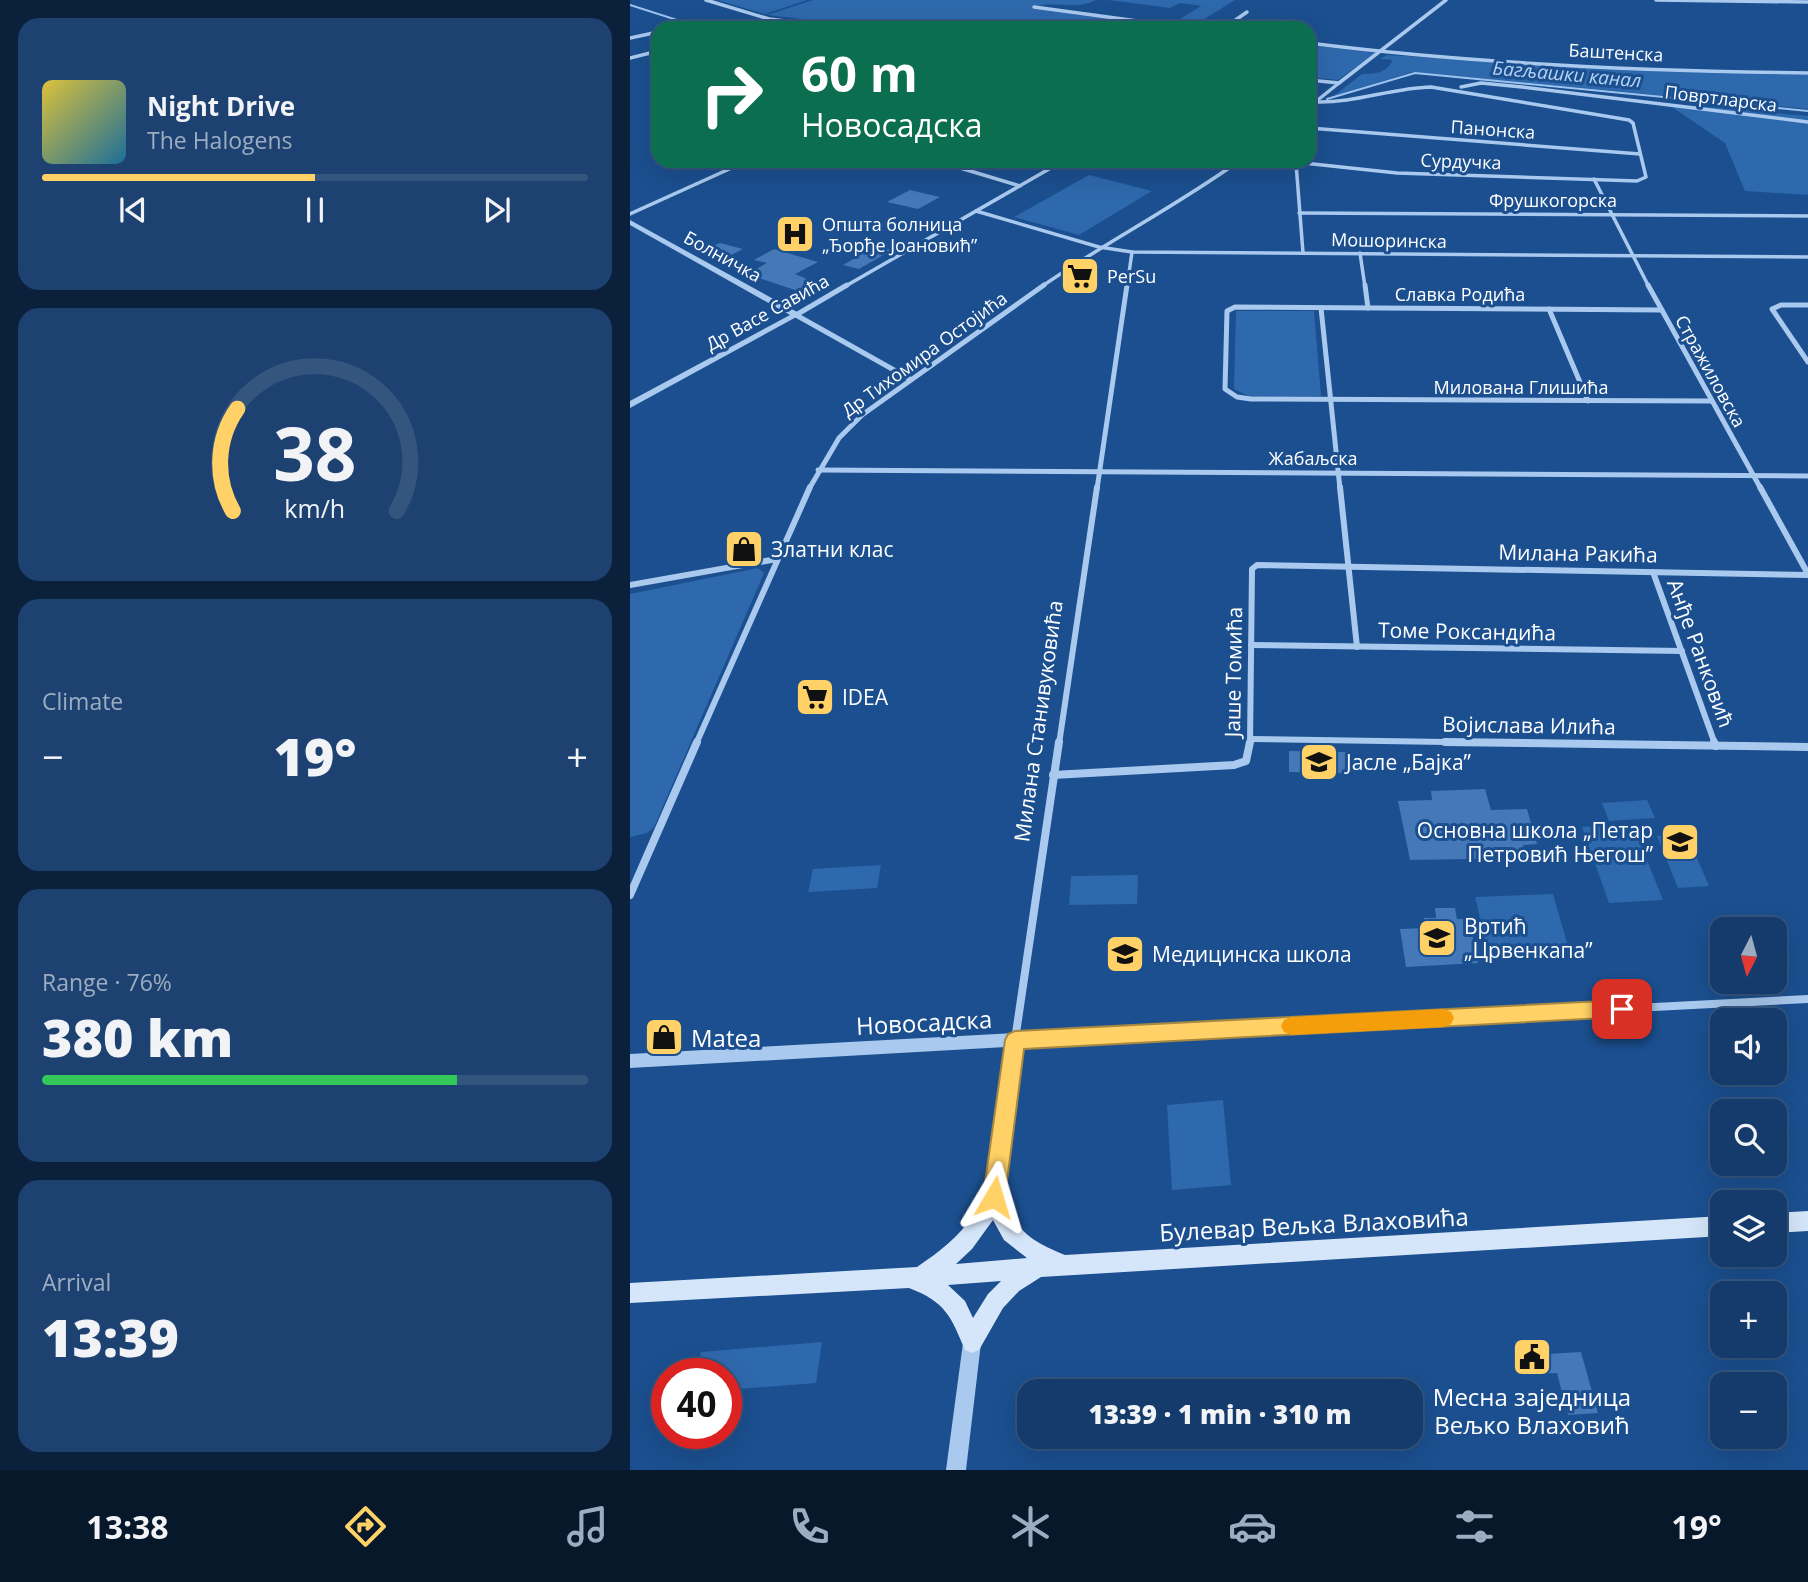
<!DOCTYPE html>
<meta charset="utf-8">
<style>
:root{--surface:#143b6b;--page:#1d4271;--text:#f1f3f6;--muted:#9dadc1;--line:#33557e;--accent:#ffd166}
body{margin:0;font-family:"Open Sans",sans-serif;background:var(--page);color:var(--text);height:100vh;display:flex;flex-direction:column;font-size:26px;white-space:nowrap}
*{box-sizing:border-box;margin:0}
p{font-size:23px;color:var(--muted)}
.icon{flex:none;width:38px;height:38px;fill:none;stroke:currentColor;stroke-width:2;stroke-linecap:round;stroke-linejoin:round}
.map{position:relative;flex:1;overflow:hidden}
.drawer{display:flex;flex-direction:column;gap:18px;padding:18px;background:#0b203b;width:630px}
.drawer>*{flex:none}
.guide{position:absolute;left:21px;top:21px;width:665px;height:147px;border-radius:21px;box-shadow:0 7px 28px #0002,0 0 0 2px var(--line);background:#0b6e4f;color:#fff;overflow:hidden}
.needle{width:46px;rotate:186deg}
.tools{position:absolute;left:1080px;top:917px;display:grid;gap:14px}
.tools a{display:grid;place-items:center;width:77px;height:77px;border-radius:14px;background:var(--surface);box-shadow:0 7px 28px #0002,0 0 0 2px var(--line);font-size:35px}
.speed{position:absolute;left:21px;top:1358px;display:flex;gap:14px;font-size:35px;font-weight:700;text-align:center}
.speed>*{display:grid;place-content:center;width:91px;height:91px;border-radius:50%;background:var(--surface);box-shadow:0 7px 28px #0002,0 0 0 2px var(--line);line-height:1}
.speed .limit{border:10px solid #d22;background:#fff;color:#111}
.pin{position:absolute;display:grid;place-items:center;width:60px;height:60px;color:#fff;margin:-30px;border-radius:14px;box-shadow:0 4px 10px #0006}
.me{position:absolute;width:77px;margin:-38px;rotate:7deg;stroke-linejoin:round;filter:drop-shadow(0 0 5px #0008)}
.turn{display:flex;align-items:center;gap:24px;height:147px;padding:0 35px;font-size:32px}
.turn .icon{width:91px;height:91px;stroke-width:2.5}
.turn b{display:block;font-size:49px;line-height:60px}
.big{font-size:52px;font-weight:800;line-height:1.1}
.drawer .card{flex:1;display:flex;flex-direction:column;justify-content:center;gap:10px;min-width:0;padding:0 24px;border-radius:21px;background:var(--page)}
.drawer .dial{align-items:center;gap:0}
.dial svg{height:182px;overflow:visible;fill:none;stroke:var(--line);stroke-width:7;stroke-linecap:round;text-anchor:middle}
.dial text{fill:var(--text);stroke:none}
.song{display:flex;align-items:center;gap:21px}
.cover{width:84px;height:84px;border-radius:10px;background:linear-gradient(135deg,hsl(50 70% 55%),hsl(200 70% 35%))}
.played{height:7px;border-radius:4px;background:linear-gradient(90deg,var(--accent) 50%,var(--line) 50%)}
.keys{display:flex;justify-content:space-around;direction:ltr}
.heat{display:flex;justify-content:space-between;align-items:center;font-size:38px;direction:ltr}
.charge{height:10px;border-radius:5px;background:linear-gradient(90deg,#34c759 76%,var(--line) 0)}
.trip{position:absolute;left:387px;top:1379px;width:406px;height:70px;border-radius:21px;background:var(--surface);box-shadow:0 7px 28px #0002,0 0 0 2px var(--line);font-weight:800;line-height:70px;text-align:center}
.tabs{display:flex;height:112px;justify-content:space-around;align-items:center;background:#08182b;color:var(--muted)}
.tabs .icon{width:49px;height:49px}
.tabs .on{color:var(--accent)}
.tabs b{font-size:32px;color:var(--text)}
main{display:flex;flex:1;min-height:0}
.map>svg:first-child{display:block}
</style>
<main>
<section class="drawer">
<div class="card">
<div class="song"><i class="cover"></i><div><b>Night Drive</b><p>The Halogens</p></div></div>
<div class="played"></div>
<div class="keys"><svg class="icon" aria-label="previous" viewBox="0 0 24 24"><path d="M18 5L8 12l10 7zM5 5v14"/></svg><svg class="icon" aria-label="pause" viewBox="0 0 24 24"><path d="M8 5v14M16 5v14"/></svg><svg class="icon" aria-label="next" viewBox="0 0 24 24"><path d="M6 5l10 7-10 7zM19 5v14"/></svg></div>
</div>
<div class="card dial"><svg viewBox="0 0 100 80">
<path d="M14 69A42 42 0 1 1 86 69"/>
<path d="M14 69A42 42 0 0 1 16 24" stroke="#ffd166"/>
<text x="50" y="56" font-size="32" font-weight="700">38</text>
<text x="50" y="72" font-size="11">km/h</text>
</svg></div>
<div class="card"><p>Climate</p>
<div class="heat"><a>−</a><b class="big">19°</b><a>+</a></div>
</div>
<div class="card"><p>Range · 76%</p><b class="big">380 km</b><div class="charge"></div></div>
<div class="card"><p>Arrival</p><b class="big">13:39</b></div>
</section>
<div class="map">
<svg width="1178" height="1470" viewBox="0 0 1178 1470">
<rect width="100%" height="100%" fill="#1b4f8f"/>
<!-- green -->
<g fill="#2e69ad">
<polygon points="87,0 177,0 135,14"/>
<path d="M183 0H466C445 11 427 0 402 7L548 27 540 25 571 6 550 3 540 8 479 0H605L560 28H250L137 15Z"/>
<polygon points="679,45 746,53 708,80 679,77"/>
<path d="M757 55 1083 73 1178 75V109L782 72 704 96 732 74C746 74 756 73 763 60L750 59Z"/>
<polygon points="1036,103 1178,116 1178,195 1115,191 1095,143"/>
<polygon points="459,175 522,191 449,235 384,217"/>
<polygon points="606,311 684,311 691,396 619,396 604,389"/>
<polygon points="128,568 134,573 24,827 17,833 0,837 0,594"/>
<polygon points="1017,800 1025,818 979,821 972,803"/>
<polygon points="1003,825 1033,900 979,903 952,827"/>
<polygon points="1057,835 1079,886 1048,888 1027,836"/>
<polygon points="251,865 247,888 178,892 183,869"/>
<polygon points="508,875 507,904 439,905 441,876"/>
<polygon points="923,894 938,946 857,948 845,897"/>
<polygon points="593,1100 601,1185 542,1190 537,1105"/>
<polygon points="192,1342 186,1383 96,1390 96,1374 66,1374 71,1352"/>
</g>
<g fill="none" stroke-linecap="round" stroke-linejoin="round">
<!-- stream -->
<g stroke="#9cc4f0" stroke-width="2">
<polyline points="0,5 72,28"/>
<polyline points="679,97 685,97"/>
<polyline points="697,99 785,73 1178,111"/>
</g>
</g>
<!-- building -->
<g fill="#4478b7">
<polygon points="280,190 310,197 288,209 257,202"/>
<polygon points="90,243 113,249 99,256 76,249"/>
<polygon points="246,246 262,250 229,269 213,265"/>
<polygon points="144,249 188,262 165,274 198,288 183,296 117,274 137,263 124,260"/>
<polygon points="659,751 718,752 719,773 659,772"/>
<polygon points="855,789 861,810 897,809 907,844 893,845 897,858 780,860 768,801 802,800 801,791"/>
<polygon points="805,908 825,908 827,919 839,919 848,963 776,967 770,929 795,928 794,918 806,918"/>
<polygon points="913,1340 916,1354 951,1352 968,1413 938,1415 927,1373 891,1375 884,1341"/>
</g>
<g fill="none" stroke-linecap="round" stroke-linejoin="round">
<!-- minor-far3 -->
<g stroke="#a9c9ee" stroke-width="3.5">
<polyline points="76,0 139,19 214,28"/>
<polyline points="1026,0 1178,2"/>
<polyline points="404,7 559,28"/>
<polyline points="594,28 617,12"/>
<polyline points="0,38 28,32"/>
<path d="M679 43C844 64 1012 71 1178 73"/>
<polyline points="0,58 28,51"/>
<polyline points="679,80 709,83 679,107"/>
<polyline points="709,83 816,0"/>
<polyline points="831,87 851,83 892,87 1178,122"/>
<polyline points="679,128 1010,154"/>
<polyline points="307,161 390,186"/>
<path d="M655 161 767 173 1007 181 1016 177 1003 123 999 120 801 87C762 88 725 103 686 102"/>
<polyline points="666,163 673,253"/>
<polyline points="964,179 1019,287"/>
<polyline points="346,211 469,247 502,252 1178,257"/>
<polyline points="669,213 1178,216"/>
<polyline points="0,214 117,161"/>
<polyline points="730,253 735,287"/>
<polyline points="214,287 433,161"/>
<path d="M411 287C476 242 545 207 609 161"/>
<polyline points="497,287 502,252"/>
</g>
<!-- minor-far2 -->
<g stroke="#a9c9ee" stroke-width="5">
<polyline points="735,285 738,308"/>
<polyline points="1018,285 1131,489"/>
<polyline points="1178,305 1151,305 1142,309 1178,362"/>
<polyline points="691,308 710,489"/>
<polyline points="919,309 958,401"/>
<polyline points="1032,310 605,307 597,311 595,389 607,397 621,399 1082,401"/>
<polyline points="166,315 217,285"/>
<polyline points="166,315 280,379"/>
<polyline points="188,470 1178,476"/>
<polyline points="179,489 209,438 232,415 414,285"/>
<polyline points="467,489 497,285"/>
</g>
<!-- minor-far1 -->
<g stroke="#a9c9ee" stroke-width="6">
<polyline points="710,487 727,647"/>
<polyline points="1130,487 1178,574"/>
<polyline points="1023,572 1085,744"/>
<polyline points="0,585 147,559"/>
<polyline points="621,645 1052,651"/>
<polyline points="620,739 937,744"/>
<polyline points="66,744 180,487"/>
<polyline points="429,744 467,487"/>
<polyline points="620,744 622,569 627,565 1178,575"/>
</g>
<!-- minor -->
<g stroke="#a9c9ee" stroke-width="8">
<polyline points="429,742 385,1040 1178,999"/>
<polyline points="815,742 1178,747"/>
<polyline points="1084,742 1086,746"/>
<polyline points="423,775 604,765 616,761 620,742"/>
<polyline points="0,895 67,742"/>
</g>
<!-- tertiary -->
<g fill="#a9c9ee" fill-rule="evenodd">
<polygon points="0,220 169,313 170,315 0,408 0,401 160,315 0,225"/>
<polygon points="385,1033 390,1035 393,1040 372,1197 370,1203 364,1205 358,1203 356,1197 376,1047 0,1068 0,1054"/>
<polygon points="342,1334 348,1337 351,1343 336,1470 316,1470 333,1343 336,1337"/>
</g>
<!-- secondary -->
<g fill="#d6e6fa" fill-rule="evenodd">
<path d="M364 1187 371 1190C387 1230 394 1238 435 1255L1092 1216V1236L411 1277 389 1291 373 1308 349 1350 342 1353 335 1350C321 1317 316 1302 279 1288L0 1303V1283L287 1267C309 1252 329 1237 344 1214 350 1204 353 1192 364 1187ZM363 1220 374 1240 397 1258 326 1264 342 1249ZM371 1281 358 1294 343 1318 335 1301 318 1285Z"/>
<polygon points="1178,1211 1178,1231 1144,1233 1144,1213"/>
</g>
</g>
<!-- route -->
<polygon fill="#ffd166" stroke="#a68842" stroke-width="2" points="992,1000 999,1003 1002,1009 999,1015 992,1017 394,1049 375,1197 371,1205 364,1208 356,1205 353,1197 375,1040 378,1034 385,1031"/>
<!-- slow -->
<polygon fill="#f59e0b" points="814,1009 821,1012 824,1018 821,1024 814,1027 661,1035 654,1032 651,1026 654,1020 661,1017"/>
<!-- icons -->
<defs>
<g id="hospital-square" transform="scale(2.0125)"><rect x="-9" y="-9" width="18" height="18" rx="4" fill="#ffd166" stroke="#1b4f8f"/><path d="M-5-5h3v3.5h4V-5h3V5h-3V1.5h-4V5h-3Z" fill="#111"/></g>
<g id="supermarket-square" transform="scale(2.0125)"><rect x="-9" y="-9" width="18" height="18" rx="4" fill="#ffd166" stroke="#1b4f8f"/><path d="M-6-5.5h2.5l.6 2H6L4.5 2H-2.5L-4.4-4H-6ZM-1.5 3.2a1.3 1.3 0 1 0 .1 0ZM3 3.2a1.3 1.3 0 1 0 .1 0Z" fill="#111"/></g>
<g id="shop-square" transform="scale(2.0125)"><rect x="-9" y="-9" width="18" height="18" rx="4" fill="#ffd166" stroke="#1b4f8f"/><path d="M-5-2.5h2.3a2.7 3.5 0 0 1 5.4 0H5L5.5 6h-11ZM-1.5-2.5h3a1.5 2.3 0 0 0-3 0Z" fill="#111"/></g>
<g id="school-square" transform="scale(2.0125)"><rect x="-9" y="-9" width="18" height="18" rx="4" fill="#ffd166" stroke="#1b4f8f"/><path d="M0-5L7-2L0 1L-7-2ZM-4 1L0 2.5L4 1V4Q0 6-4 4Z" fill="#111"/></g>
<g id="civic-square" transform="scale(2.0125)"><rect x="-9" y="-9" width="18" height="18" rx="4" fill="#ffd166" stroke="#1b4f8f"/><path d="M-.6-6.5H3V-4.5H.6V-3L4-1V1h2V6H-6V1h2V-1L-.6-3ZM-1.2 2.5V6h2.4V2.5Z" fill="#111"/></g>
</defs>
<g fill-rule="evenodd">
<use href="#hospital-square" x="165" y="234"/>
<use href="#supermarket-square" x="450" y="276"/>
<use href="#shop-square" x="114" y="549"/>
<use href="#supermarket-square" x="185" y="697"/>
<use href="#school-square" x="689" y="762"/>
<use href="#school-square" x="1050" y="842"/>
<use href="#school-square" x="807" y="938"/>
<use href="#school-square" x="495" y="954"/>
<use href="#shop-square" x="34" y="1037"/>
<use href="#civic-square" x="902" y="1357"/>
</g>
<g text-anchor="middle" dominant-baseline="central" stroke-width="6" stroke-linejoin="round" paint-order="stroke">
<!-- far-street labels -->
<g font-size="18" fill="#fff" stroke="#1b4f8f">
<text transform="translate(986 52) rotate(3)">Баштенска</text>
<text transform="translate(1091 98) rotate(7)">Повртларска</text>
<text transform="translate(863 129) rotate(4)">Панонска</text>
<text transform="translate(831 161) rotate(2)">Сурдучка</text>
<text x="923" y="200">Фрушкогорска</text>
<text transform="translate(759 240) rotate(1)">Мошоринска</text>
<text transform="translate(93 256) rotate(29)">Болничка</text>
<text x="830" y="294">Славка Родића</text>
<text transform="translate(137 312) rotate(-29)">Др Васе Савића</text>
<text transform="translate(294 354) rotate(-36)">Др Тихомира Остојића</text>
<text transform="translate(1081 371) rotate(61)">Стражиловска</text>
<text x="891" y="387">Милована Глишића</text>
<text x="683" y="458">Жабаљска</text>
</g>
<!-- far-poi labels -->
<g font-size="18" fill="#fff" stroke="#1b4f8f" text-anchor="start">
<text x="192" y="224">Општа болница<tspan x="192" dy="21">„Ђорђе Јоановић”</tspan></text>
<text x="477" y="276">PerSu</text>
</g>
<!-- far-water labels -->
<g font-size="19" font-style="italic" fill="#b5d3f5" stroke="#1b4f8f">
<text transform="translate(937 74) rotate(5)">Багљашки канал</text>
</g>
<!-- poi labels -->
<g font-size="21" fill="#fff" stroke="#1b4f8f" text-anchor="start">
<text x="141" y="549">Златни клас</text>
<text x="212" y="697">IDEA</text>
<text x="716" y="762">Јасле „Бајка”</text>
<text x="1023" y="830" text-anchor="end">Основна школа „Петар<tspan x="1023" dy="24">Петровић Његош”</tspan></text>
<text x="834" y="926">Вртић<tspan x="834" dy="24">„Црвенкапа”</tspan></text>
<text x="522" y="954">Медицинска школа</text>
</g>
<!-- street labels -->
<g font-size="21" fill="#fff" stroke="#1b4f8f">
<text transform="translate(948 553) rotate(1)">Милана Ракића</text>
<text transform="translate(837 631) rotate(1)">Томе Роксандића</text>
<text transform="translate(1071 653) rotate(70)">Анђе Ранковић</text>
<text transform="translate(603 672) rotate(-89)">Јаше Томића</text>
<text transform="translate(408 721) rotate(-82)">Милана Станивуковића</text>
<text transform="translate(899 725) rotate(1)">Војислава Илића</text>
</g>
<!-- near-street labels -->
<g font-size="24" fill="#fff" stroke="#1b4f8f">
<text transform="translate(294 1022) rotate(-3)">Новосадска</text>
<text transform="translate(684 1224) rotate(-3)">Булевар Вељка Влаховића</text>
</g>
<!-- near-poi labels -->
<g font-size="24" fill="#fff" stroke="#1b4f8f" text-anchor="start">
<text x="61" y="1037">Matea</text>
<text x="902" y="1396" text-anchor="middle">Месна заједница<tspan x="902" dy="28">Вељко Влаховић</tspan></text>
</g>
</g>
</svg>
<div class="tools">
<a><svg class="needle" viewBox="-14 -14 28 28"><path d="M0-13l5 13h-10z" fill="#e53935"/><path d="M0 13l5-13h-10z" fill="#9dadc1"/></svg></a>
<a><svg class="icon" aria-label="sound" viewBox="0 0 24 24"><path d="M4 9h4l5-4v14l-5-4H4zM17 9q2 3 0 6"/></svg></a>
<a><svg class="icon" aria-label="search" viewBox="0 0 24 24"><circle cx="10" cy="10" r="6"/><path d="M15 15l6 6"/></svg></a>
<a><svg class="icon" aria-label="layers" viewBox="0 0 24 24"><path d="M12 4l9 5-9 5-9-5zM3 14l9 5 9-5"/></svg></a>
<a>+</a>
<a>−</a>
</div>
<div class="speed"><div class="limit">40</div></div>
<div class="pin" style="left:992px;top:1009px;background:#d93025"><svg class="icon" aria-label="arrive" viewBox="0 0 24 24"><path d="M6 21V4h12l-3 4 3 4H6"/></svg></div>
<svg class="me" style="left:364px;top:1197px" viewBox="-20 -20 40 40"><path d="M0-17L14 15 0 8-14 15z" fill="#ffd166" stroke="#fff" stroke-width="4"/></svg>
<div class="trip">13:39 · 1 min · 310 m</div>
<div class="guide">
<div class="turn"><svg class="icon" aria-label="right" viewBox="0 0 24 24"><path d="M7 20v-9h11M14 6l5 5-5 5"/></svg><div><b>60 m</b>Новосадска</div></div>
</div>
</div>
</main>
<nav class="tabs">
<b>13:38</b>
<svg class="icon on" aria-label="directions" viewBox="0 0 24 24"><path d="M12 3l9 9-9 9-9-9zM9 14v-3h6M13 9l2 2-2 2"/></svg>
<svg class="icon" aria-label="music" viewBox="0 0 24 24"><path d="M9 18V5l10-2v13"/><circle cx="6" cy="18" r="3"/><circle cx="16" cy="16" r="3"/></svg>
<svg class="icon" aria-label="phone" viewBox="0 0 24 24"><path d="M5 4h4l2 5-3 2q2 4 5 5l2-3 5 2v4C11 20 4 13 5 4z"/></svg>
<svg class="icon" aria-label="climate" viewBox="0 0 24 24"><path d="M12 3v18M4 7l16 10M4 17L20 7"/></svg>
<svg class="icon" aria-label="car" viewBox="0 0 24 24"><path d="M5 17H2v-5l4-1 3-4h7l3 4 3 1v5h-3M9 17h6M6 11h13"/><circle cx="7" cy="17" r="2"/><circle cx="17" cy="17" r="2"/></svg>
<svg class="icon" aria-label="filters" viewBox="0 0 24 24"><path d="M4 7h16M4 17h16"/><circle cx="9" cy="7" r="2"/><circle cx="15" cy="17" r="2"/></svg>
<b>19°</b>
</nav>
